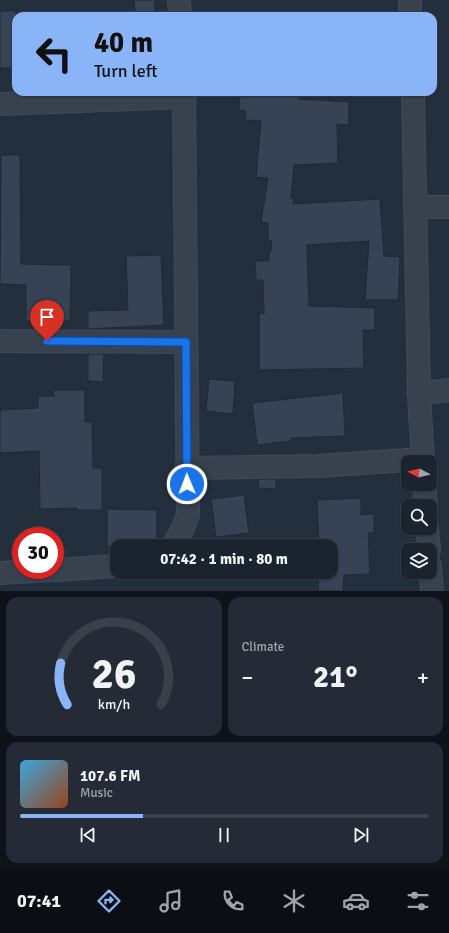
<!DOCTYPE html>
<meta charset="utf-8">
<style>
:root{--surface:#1b232e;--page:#242b36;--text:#f1f3f6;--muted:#a0a4aa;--line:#39404a;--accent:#8ab4f8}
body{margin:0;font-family:Signika,sans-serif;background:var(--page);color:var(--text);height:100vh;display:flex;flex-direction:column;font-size:15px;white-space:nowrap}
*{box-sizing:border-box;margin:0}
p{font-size:13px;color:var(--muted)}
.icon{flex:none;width:22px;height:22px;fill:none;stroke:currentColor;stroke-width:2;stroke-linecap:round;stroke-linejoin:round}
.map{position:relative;height:591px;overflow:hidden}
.panel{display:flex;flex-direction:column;gap:6px;padding:6px;background:#0f1319;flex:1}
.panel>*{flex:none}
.guide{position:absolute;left:12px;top:12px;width:425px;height:84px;border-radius:12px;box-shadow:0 1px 3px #0004,0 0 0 1px var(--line);background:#8ab4f8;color:#111;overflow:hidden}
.needle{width:26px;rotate:277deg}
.tools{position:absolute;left:401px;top:455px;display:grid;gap:8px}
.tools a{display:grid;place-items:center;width:36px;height:36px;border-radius:8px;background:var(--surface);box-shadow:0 1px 3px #0004,0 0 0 1px var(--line);font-size:20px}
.speed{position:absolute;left:12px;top:527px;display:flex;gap:8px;font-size:20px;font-weight:700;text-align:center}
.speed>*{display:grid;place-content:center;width:52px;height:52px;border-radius:50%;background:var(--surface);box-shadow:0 1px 3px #0004,0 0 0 1px var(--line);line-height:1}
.speed .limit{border:6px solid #d22;background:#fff;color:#111}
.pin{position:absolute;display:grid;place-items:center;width:34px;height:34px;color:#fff;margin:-41px -17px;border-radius:50% 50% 50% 0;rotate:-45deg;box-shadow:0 0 4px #0007}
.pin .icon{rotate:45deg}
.me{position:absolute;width:44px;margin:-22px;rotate:359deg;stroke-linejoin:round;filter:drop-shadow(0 0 3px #0008)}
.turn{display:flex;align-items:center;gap:14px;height:84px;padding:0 16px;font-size:18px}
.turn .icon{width:52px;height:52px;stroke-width:2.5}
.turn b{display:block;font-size:28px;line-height:34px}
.big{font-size:30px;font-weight:700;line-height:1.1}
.panel .widget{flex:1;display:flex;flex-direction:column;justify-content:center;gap:6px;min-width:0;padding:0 14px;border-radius:12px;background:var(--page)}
.panel .dial{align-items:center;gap:0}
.dial svg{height:104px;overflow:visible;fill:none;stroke:var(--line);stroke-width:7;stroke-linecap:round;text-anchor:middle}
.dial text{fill:var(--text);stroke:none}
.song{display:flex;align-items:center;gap:12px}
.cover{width:48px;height:48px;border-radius:6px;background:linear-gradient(135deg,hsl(200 70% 55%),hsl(20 70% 35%))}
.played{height:4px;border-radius:2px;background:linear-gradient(90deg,var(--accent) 30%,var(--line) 30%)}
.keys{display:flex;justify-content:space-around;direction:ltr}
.heat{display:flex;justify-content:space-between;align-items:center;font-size:22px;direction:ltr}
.panel .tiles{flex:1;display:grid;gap:6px;grid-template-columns:1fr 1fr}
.widget:last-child{grid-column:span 2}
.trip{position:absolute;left:110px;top:539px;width:228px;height:40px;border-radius:12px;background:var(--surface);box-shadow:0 1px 3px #0004,0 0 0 1px var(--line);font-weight:700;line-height:40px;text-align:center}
.tabs{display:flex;height:64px;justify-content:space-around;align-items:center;background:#0b0e12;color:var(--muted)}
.tabs .icon{width:28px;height:28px}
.tabs .on{color:var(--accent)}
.tabs b{font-size:18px;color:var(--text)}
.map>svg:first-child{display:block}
</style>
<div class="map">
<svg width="449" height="591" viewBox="0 0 449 591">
<rect width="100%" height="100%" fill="#242f3e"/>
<!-- building -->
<g fill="#364354" stroke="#1f2835">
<polygon points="134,0 155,0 155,16 135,16"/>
<rect x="0" y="11" width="16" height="57"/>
<polygon points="240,92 300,92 299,99 349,102 349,125 337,124 338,163 294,165 291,198 294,199 293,204 380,199 384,256 400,257 398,300 365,300 369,241 307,245 309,306 375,308 375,330 363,330 364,368 259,370 259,314 264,313 263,280 256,280 255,261 269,261 269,251 271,251 272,241 268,240 268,223 261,222 268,178 256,177 261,121 245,120 246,111 239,110"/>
<polygon points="1,155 20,155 21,264 71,265 70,321 26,321 26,285 0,284"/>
<polygon points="161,255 164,325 88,329 88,311 128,310 126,256"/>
<polygon points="88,354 104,354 103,382 88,381"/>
<polygon points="209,379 235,381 233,414 206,411"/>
<polygon points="53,390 85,390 85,422 92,422 93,468 102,468 102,510 77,510 77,508 40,509 39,451 0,453 0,410 38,408 38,396 54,396"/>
<polygon points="343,393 345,436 291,438 291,441 257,445 252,403"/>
<polygon points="259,479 276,479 276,489 258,488"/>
<polygon points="244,495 249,533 216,537 211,499"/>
<polygon points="361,498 361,515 374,514 374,533 368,533 370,574 344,575 343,591 318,591 319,572 331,572 331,546 319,546 317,500"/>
<polygon points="107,509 157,510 157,546 107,546"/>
</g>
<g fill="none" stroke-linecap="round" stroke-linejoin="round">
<!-- minor casing -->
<g stroke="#414a57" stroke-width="24">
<g id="minor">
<polyline points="179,0 180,16"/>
<polyline points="410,0 410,16"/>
<polyline points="413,92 419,394 423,462"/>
<polyline points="0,104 185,97"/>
<polyline points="416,207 449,207"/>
<polyline points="0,341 186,342"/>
<polyline points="419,394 449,390"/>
<polyline points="186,468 317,466 423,459"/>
<polyline points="424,484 426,506"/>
<polyline points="427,528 429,550"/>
<polyline points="172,546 180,535 188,515 184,92"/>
<polyline points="430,566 432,591"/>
<polyline points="55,570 117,566"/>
<polyline points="0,573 48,570"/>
</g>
</g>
<!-- minor -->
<use href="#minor" stroke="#38414e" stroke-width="22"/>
</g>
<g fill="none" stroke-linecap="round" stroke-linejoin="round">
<!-- route casing -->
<g stroke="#114b97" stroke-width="10">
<polyline id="route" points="47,341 186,342 187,484"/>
</g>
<!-- route -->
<use href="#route" stroke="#1a73e8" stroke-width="7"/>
</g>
</svg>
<div class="tools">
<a><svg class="needle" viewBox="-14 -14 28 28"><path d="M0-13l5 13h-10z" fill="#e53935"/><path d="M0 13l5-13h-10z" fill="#a0a4aa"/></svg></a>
<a><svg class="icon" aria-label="search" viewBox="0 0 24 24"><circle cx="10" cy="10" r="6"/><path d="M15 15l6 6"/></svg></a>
<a><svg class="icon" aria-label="layers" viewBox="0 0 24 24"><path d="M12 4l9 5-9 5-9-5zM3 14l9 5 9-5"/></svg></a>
</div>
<div class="speed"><div class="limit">30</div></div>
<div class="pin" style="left:47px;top:341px;background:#d93025"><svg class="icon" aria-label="arrive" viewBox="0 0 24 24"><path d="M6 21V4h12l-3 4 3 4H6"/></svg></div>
<svg class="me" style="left:187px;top:484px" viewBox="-20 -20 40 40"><circle r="17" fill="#1a73e8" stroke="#fff" stroke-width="3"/><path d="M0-11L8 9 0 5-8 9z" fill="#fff"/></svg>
<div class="trip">07:42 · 1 min · 80 m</div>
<div class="guide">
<div class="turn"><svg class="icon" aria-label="left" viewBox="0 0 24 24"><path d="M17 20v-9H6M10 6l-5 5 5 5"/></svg><div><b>40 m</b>Turn left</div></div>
</div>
</div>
<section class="panel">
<div class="tiles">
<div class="widget dial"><svg viewBox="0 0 100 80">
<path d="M14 69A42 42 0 1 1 86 69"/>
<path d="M14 69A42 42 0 0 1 9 37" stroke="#8ab4f8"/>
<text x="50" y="56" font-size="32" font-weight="700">26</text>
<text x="50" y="72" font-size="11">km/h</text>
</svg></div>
<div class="widget"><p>Climate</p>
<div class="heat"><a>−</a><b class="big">21°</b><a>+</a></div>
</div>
<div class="widget">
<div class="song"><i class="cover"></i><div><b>107.6 FM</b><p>Music</p></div></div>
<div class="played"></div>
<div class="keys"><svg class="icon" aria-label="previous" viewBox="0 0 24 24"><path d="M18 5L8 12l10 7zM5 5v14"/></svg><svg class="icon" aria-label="pause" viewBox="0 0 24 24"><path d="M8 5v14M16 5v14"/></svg><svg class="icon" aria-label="next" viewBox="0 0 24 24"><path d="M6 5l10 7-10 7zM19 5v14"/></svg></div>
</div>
</div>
</section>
<nav class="tabs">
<b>07:41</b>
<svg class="icon on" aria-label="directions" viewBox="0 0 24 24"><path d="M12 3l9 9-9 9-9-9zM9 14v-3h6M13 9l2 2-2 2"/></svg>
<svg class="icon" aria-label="music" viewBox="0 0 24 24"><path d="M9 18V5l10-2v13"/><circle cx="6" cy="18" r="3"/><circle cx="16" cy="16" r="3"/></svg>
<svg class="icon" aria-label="phone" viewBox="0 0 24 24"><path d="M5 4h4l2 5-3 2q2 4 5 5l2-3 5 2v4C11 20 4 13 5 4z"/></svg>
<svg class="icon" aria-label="climate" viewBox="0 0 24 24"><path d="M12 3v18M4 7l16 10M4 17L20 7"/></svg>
<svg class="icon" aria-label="car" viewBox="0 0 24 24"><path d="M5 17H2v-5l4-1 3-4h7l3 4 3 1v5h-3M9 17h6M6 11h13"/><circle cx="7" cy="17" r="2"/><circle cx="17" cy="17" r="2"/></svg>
<svg class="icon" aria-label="filters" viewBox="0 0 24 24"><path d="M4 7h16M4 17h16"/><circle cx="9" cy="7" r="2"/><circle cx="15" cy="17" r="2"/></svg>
</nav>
